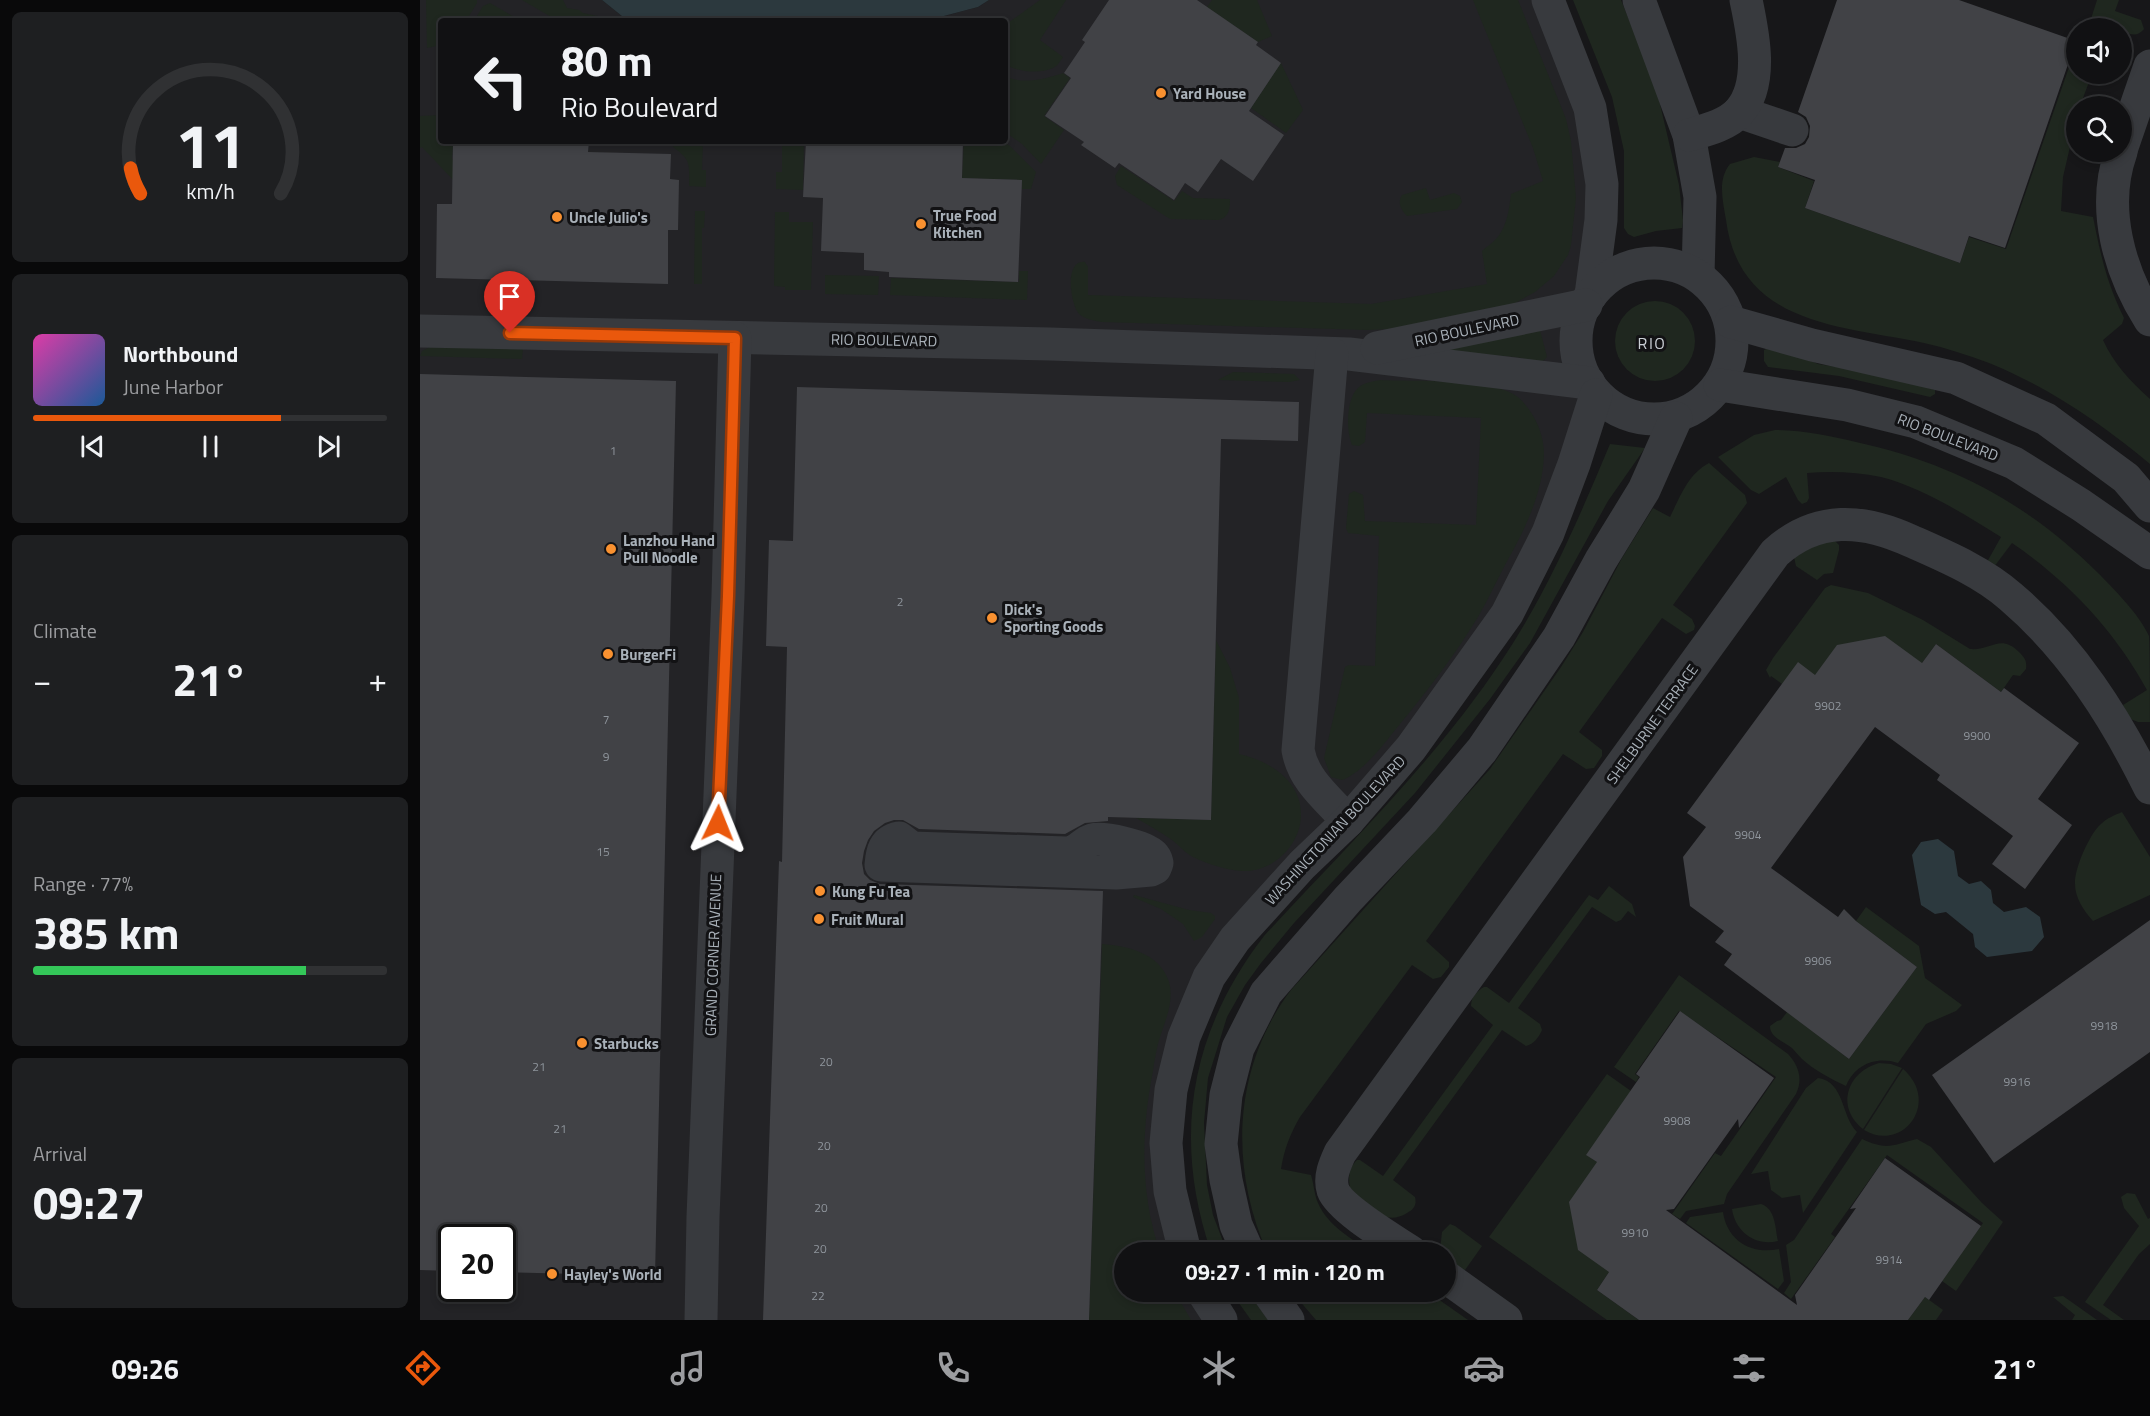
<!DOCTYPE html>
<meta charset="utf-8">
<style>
:root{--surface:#111113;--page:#1e1f21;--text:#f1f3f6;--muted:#9c9da0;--line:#303133;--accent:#ea580c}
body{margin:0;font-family:"Titillium Web",sans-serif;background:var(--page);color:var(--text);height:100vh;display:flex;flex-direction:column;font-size:22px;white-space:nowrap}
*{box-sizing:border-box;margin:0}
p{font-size:20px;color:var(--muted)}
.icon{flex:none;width:33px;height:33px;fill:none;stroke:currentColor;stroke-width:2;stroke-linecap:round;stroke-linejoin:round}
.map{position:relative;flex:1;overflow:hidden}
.side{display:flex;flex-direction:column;gap:12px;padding:12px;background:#09090a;width:420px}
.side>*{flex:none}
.hud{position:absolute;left:18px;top:18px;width:570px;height:126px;border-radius:6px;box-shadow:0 3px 9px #0003,0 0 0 2px var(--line);background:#111113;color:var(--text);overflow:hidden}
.tools{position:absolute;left:1646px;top:18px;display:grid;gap:12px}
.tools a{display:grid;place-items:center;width:66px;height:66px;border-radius:50%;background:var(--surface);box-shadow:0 3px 9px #0003,0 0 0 2px var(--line);font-size:30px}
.speed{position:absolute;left:18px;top:1224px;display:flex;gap:12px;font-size:30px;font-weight:700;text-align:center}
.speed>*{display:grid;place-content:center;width:78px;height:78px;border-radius:50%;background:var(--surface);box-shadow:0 3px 9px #0003,0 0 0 2px var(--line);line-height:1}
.speed .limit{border:3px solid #111;border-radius:9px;background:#fff;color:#111}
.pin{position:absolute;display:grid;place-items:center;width:51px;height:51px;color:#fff;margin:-62px -26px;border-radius:50% 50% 50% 0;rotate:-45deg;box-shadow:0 0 6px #0007}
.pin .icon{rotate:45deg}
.me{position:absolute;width:66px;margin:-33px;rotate:2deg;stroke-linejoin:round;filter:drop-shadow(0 0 4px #0008)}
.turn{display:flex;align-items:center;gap:21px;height:126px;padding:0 24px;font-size:27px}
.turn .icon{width:78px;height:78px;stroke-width:2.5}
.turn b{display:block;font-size:42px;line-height:51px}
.big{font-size:45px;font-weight:700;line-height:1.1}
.side .widget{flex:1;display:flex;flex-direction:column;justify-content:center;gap:9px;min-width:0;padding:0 21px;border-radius:9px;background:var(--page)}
.side .dial{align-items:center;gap:0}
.dial svg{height:156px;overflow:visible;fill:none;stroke:var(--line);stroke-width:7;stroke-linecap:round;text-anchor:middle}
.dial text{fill:var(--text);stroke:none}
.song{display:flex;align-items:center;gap:18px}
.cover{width:72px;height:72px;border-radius:9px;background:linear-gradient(135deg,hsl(320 70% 55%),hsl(210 70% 35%))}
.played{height:6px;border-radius:3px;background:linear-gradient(90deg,var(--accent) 70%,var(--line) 70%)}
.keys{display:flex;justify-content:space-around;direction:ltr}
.heat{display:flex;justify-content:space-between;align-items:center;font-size:33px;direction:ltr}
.charge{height:9px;border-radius:4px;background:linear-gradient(90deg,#34c759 77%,var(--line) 0)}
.trip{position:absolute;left:694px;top:1242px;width:342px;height:60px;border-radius:30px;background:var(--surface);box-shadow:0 3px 9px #0003,0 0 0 2px var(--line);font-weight:700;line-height:60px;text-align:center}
.tabs{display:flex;height:96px;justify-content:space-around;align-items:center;background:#070708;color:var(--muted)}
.tabs .icon{width:42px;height:42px}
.tabs .selected{color:var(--accent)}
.tabs b{font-size:27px;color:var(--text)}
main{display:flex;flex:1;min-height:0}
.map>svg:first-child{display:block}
</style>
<main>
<section class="side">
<div class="widget dial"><svg viewBox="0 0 100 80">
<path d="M14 69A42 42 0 1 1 86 69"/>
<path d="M14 69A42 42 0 0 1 9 56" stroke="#ea580c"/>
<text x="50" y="56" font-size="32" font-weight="700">11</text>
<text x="50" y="72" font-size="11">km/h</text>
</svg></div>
<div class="widget">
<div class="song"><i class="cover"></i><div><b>Northbound</b><p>June Harbor</p></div></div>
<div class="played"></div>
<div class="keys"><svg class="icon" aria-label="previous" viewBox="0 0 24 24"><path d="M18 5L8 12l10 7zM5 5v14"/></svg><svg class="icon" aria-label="pause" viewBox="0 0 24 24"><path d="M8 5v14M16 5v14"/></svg><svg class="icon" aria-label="next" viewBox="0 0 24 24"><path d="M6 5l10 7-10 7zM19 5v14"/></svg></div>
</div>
<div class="widget"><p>Climate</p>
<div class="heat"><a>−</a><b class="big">21°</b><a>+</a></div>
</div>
<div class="widget"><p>Range · 77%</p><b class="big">385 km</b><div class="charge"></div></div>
<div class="widget"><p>Arrival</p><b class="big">09:27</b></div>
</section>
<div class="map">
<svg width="1730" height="1320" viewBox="0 0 1730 1320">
<rect width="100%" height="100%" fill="#171719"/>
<!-- built -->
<path fill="#232326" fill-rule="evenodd" d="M0 0H182L208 21H21V141H585V21H505L558 7 569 0H1124L1178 193 1153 319V353L1161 379 1172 394 1076 621 920 822 758 1045 761 1252H705V1292H780L798 1320H0ZM32 1238H82V1288H32Z"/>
<!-- green -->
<g fill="#1f271f">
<polygon points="6,0 57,0 57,3 46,21 21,21 21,45 7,48"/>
<polygon points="102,0 143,0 147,8 159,10 163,13 187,18 189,21 138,21"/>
<path d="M620 0H646L620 40 643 57C640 61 638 66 633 68 620 74 597 72 585 64V25Z"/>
<polygon points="792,0 837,0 852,36 838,42 787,7"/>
<path d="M1053 0H1098L1146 119 1151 141 1156 198 1151 245 1148 255 1134 276 1115 292 1088 307 969 329 947 330 682 322C674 321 665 319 659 314 650 304 644 259 665 262L668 267V295L951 304 1067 284 1062 251C1066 247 1070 245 1074 241 1087 229 1089 210 1091 194L1123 181 1113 148Z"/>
<polygon points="1153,0 1201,0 1235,83 1259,185 1263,220 1262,228 1236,231 1214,237 1208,234 1204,228 1204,151 1192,97"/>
<path d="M1677 0H1699L1695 11 1721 20 1724 29C1717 38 1710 34 1701 31V28L1690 27 1689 28H1668Z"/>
<polygon points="70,3 101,21 54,21 63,6"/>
<path d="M1656 47V74H1672L1660 106H1656V121L1643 177 1641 211 1673 217C1681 256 1686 281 1704 318L1702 324 1683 340C1694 364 1710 381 1730 399V464C1681 423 1628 387 1569 363 1548 355 1526 348 1504 343 1422 326 1320 326 1306 220 1303 201 1297 180 1310 164L1334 157 1360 162 1358 167 1394 181 1385 208 1540 263 1549 237 1586 249Z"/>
<polygon points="861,63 883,110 866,133 831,108"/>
<path d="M643 73 650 78 624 116 644 130 621 164 602 144 585 132V76C602 85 626 79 643 73Z"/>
<polygon points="21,115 21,141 27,141 27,146 33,146 32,159 36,160 35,182 2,147 0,148 0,116"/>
<path d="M247 141H283L282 170H286V187L269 186C270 155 268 161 247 141Z"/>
<polygon points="362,141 384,141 383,190 356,189 356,172 362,172"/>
<polygon points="544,141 583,142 590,146 616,172 611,189 602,189 602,180 542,178"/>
<path d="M701 166 754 201 762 191 773 198 810 199C810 209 809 218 798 220L750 219 697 185 695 176Z"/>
<path d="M1006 188 1010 200 1034 193 1040 196 1042 202 1037 209 987 216C981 210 977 202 982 195Z"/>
<polygon points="275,211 285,211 284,228 282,228 282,284 274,284"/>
<polygon points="355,212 369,212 369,222 393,222 391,290 365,290 365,287 354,286"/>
<polygon points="599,271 608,271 607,300 470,295 471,278 599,282"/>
<polygon points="405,275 459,276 458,295 405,294"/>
<circle cx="1235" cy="341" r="40"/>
<polygon points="1120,330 1127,357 1122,362 1095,357 988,348"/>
<polygon points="1355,345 1398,364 1461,374 1515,390 1515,394 1510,397 1419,376 1348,367 1344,361 1344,350"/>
<polygon points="10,347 103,348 102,359 0,356 2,351"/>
<polygon points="813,372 874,374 880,380 869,382 798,380"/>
<path d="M961 380C994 382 1075 377 1099 398 1114 412 1124 433 1124 454 1123 494 1104 531 1085 565 1076 582 1068 600 1058 617 1035 655 1008 690 980 724 965 742 944 772 922 780L911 777 904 758 925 667 929 665 955 666 959 536 928 533 926 528 929 494 934 491 943 495 945 521 1056 525 1061 418 947 413 945 442 939 446 932 445C926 431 926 399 938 388 943 383 953 381 961 380Z"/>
<path d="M1355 430C1383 430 1410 436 1436 442 1532 463 1607 503 1677 572 1693 588 1720 615 1729 636 1730 645 1730 707 1730 722H1718L1708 718 1703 705 1727 690C1695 631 1648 581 1592 543L1574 567 1567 562 1581 537C1546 515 1501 487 1461 477 1437 472 1411 471 1387 473L1389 498 1387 502 1382 504 1378 500 1366 477 1339 494 1331 490 1298 457 1334 435Z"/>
<path d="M1190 444 1225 448 1188 501 1110 643 1070 699 995 793 874 923 841 963 825 985 807 1017 788 1078 784 1123 787 1185 793 1215 807 1252H791C752 1138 770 1032 844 936 926 847 1015 761 1082 660 1127 593 1159 518 1190 444Z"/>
<path d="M1289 463 1325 495 1327 503 1253 605 1272 619 1275 626 1274 630 1266 634 1242 618 1159 732 1182 750V756L1174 768 1166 769 1143 754 1006 941 1029 962V967L1021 977 1013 979 992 965 880 1117C870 1134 864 1150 861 1169L891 1175C894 1184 894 1194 898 1203 908 1226 932 1239 951 1252H847C809 1166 813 1067 871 990L1070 769 1141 667 1163 632 1202 558 1233 508 1250 517C1260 497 1268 474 1289 463Z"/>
<polygon points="1414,540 1419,545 1419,550 1413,573 1404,574 1397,580 1376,566 1374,557 1379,549"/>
<path d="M1411 585 1448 593 1503 620 1550 649C1571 651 1580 633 1599 652 1605 658 1607 661 1606 669L1600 676 1593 675 1581 692 1516 644 1502 663 1395 675 1362 684 1351 676 1350 678 1346 670 1353 658 1405 588Z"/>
<path d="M796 640 810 668 819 698V754C847 760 880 779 881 813 882 844 853 873 822 871 807 870 787 864 773 857 765 853 759 845 752 840 741 832 728 825 716 818L791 820Z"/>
<path d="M1702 812 1730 857V895L1673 921C1664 911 1655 898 1655 884 1654 869 1670 833 1681 824 1687 818 1695 815 1702 812Z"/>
<path d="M1189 886 1212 904 1216 917 1208 911 1201 920 1196 922 1172 907 1098 1008 1120 1024 1122 1030C1119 1037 1114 1044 1106 1046L1082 1030 973 1180 995 1197C997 1205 994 1209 987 1213 963 1228 947 1204 930 1188 928 1178 929 1167 937 1160H940L963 1176 1073 1025 1051 1006C1051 997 1057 991 1064 987H1067L1089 1003 1169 895 1178 900Z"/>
<polygon points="714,895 769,910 791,913 795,916 795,919 782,937 774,941 763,924 741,909 713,897"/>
<path d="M1446 907 1499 946 1505 978 1542 1005 1536 1011 1506 1024 1478 1063C1457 1056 1435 1064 1426 1086 1411 1079 1394 1070 1382 1059 1378 1055 1375 1051 1372 1048 1364 1041 1350 1038 1350 1026L1357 1021 1361 1020 1367 1012 1429 1059 1497 967 1436 921Z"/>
<path d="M682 944C708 946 740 953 749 982 755 1003 743 1025 738 1044 736 1053 734 1062 733 1071 721 1131 720 1195 740 1252H705V1292H755L771 1320H669Z"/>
<path d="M1259 975 1368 1054C1379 1066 1383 1079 1376 1094L1307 1194 1304 1204 1266 1211 1260 1219 1252 1214 1295 1153 1301 1156 1356 1077 1259 1011 1215 1074 1219 1077 1216 1082 1194 1067Z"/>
<path d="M1459 1063 1471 1064 1482 1068 1443 1129C1415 1107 1427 1072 1459 1063Z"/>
<path d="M1483 1069C1521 1102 1483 1153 1444 1130Z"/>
<polygon points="1187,1074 1211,1091 1167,1155 1177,1162 1189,1272 1177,1290 1219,1320 1187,1320 1069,1237"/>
<path d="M1398 1078C1425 1082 1421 1116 1437 1132L1383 1213 1380 1195 1362 1198 1351 1190 1348 1171 1331 1174 1386 1088Z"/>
<path d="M1442 1139C1468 1151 1472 1145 1497 1139L1511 1147 1562 1203 1583 1222 1536 1291 1522 1281 1563 1223 1467 1155 1411 1234 1415 1237 1371 1299 1364 1293 1371 1282 1366 1245 1374 1240Z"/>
<polygon points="1707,1193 1715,1194 1728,1219 1730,1218 1730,1244 1719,1254 1683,1305 1704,1320 1691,1320 1665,1302 1719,1226 1704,1208 1701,1197"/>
<path d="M1341 1204C1356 1209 1355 1228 1358 1241 1335 1247 1315 1231 1312 1209Z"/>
<path d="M1303 1212C1307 1241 1332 1255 1359 1249L1364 1281 1358 1289 1266 1223 1270 1217Z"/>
<polygon points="1030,1224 1035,1226 1062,1246 1045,1270 1034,1268 1026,1260 1026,1252 1021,1252 1020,1250 1022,1232"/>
<polygon points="811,1292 828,1292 848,1320 831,1320"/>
<polygon points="872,1292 1008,1292 1048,1320 896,1320"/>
<polygon points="1643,1296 1677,1320 1652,1320 1655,1315 1633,1297"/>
<polygon points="1505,1297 1523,1310 1516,1320 1488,1320"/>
</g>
<!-- water -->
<g fill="#2c393e">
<polygon points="182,0 569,0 558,7 505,21 208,21"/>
<polygon points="1518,839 1534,851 1538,876 1549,884 1561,881 1571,890 1573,903 1584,912 1606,907 1620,917 1624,937 1612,951 1567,957 1555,947 1553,934 1526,912 1515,914 1501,905 1492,855 1501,842"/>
</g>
<!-- building -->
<g fill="#414246">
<polygon points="689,0 777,0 838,42 836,45 861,63 829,111 864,135 833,181 801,159 778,192 765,183 754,200 699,163 695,168 661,145 664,142 625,116 651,78 644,73 665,42 662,40"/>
<polygon points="1417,0 1539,0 1656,41 1585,248 1549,236 1540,263 1385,208 1395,180 1358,167 1365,148 1376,148 1385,144 1389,137 1390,126 1386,117 1378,112"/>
<polygon points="33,141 169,141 168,152 251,154 250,179 259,180 258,230 248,230 248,284 16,278 17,204 32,204"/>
<polygon points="386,141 543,141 542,178 602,180 598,282 469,277 469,272 444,270 444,253 401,251 403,198 383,197"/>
<polygon points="0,374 256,381 235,1276 82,1272 82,1238 32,1238 32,1271 0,1270"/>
<polygon points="377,387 879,402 878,441 801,439 791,820 688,817 688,821 665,823 645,834 499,829 483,820 474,820 465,823 454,831 448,840 444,851 442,863 444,874 450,880 460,884 683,891 669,1320 343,1320 359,861 362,862 367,647 346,646 349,540 373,541"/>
<polygon points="1465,636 1502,663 1516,644 1581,692 1584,688 1659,743 1618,799 1652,825 1605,889 1572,864 1593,836 1517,780 1520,775 1455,727 1351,868 1418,917 1424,909 1436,921 1497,967 1429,1059 1304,965 1312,954 1295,942 1304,931 1270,906 1263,857 1286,827 1267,813 1378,662 1395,675 1417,645"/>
<polygon points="1730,920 1730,1052 1574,1163 1512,1075"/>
<polygon points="1260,1011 1354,1078 1319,1128 1318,1119 1254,1209 1246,1210 1377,1305 1375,1295 1436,1208 1430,1209 1465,1158 1561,1226 1509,1300 1505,1297 1488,1320 1219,1320 1177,1290 1189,1272 1158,1250 1149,1202 1177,1162 1166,1155 1220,1077 1216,1074"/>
</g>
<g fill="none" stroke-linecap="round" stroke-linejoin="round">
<!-- minor -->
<g stroke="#383a3e" stroke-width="33">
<polyline points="1128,0 1170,108 1182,184 1181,220 1171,295"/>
<polyline points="1219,0 1269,135 1280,197 1278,275"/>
<polyline points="1319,112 1372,130"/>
<path d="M1269 135C1286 130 1307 125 1319 112 1344 84 1333 33 1326 0"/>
<polyline points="1701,150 1730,66"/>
<path d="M1701 152C1681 208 1699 271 1730 320"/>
<circle cx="1234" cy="341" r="78"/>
<polyline points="1311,322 1392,345 1536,378 1626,419 1706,478 1730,506"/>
<polyline points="0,331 630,344 929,354 1169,383"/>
<polyline points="957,348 1166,305"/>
<path d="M912 354 878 750C883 780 908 799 928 821"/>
<polyline points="1300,385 1427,405 1496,422 1594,463 1661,505 1730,553"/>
<path d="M479 838 492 848 646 853C658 853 662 843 672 840 684 837 724 846 733 855 736 858 736 859 737 863L735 868 731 870 696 873 461 865C462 852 464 841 479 838Z"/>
<polyline points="765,1252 750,1191 746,1143 751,1090 764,1037 789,977 815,939 882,865 928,821 991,748 1087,614 1128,533 1154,464 1176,395"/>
<polyline points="828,1252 816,1225 806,1180 801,1144 806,1095 818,1048 846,993 928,899 1002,821 1062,750 1139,637 1181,560 1224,490 1256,418"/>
<path d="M991 1252C973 1240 920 1209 913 1190 909 1177 915 1164 920 1153L1355 553C1397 515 1443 519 1491 541 1525 556 1563 572 1591 597 1652 649 1695 717 1730 788"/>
<polyline points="1026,1277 1086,1320"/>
<polyline points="783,1292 801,1320"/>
<polyline points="848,1292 868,1320"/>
<polyline points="281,1320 283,1217 308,596 315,338"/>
</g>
</g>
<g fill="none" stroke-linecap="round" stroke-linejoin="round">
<!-- route casing -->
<g stroke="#983908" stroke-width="15">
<polyline id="route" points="90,333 315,338 308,596 298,823"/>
</g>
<!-- route -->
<use href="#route" stroke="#ea580c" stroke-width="10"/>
</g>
<!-- markers -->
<g fill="#f99130" stroke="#121214" stroke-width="2">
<circle cx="741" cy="93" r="6"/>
<circle cx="137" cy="217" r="6"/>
<circle cx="501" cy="224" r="6"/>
<circle cx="191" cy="549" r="6"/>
<circle cx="572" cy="618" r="6"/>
<circle cx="188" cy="654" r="6"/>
<circle cx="400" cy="891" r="6"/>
<circle cx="399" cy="919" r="6"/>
<circle cx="162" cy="1043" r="6"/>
<circle cx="132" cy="1274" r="6"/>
</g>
<g text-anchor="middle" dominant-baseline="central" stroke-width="6" stroke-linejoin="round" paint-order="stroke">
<!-- number labels -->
<g font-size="12" fill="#8f959c">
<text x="193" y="450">1</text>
<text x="480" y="601">2</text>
<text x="1408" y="705">9902</text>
<text x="186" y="719">7</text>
<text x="1557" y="735">9900</text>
<text x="186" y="756">9</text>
<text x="1328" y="834">9904</text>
<text x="183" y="851">15</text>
<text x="1398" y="960">9906</text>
<text x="1684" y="1025">9918</text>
<text x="406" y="1061">20</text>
<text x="119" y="1066">21</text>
<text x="1597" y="1081">9916</text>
<text x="1257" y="1120">9908</text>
<text x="140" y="1128">21</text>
<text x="404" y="1145">20</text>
<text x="401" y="1207">20</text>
<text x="1215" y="1232">9910</text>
<text x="400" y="1248">20</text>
<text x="1469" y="1259">9914</text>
<text x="398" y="1295">22</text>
</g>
<!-- poi labels -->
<g font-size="15" font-weight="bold" fill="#a9b1b9" stroke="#121214" text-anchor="start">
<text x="753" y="93">Yard House</text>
<text x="513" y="215">True Food<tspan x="513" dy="17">Kitchen</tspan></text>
<text x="149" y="217">Uncle Julio's</text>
<text x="203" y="540">Lanzhou Hand<tspan x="203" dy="17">Pull Noodle</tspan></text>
<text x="584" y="609">Dick's<tspan x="584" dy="17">Sporting Goods</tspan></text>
<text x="200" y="654">BurgerFi</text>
<text x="412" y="891">Kung Fu Tea</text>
<text x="411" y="919">Fruit Mural</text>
<text x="174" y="1043">Starbucks</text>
<text x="144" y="1274">Hayley's World</text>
</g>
<!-- street labels -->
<g font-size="15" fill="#a9b1b9" stroke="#121214">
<text transform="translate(1047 330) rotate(-12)">RIO BOULEVARD</text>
<text transform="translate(464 340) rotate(1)">RIO BOULEVARD</text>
<text transform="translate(1528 437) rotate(21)">RIO BOULEVARD</text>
<text transform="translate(1232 724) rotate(-54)">SHELBURNE TERRACE</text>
<text transform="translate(915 830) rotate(-47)">WASHINGTONIAN BOULEVARD</text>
<text transform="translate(293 955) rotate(-88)">GRAND CORNER AVENUE</text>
</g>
<!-- neighbourhood labels -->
<g font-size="16" letter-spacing="1.5" fill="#cacfd5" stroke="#121214">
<text x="1232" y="343">RIO</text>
</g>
</g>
</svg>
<div class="tools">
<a><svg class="icon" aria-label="sound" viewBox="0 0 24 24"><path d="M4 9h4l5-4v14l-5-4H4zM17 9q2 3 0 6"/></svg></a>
<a><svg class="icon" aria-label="search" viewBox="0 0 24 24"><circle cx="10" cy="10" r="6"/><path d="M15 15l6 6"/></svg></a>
</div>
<div class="speed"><div class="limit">20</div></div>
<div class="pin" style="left:90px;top:333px;background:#d93025"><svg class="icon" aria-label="arrive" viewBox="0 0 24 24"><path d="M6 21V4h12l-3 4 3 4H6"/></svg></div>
<svg class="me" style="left:298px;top:823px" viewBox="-20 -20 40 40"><path d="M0-17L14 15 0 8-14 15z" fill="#ea580c" stroke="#fff" stroke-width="4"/></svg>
<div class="trip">09:27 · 1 min · 120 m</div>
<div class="hud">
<div class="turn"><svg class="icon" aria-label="left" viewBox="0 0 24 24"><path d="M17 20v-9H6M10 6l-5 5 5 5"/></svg><div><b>80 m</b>Rio Boulevard</div></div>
</div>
</div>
</main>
<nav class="tabs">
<b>09:26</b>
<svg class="icon selected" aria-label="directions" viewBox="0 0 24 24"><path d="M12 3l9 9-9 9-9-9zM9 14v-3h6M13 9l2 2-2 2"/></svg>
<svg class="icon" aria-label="music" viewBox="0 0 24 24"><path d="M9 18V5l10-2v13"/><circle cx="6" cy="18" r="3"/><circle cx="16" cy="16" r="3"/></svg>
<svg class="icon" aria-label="phone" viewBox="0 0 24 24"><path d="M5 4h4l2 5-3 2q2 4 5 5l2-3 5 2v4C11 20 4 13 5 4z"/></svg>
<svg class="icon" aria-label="climate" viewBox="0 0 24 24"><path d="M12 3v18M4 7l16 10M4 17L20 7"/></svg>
<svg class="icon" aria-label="car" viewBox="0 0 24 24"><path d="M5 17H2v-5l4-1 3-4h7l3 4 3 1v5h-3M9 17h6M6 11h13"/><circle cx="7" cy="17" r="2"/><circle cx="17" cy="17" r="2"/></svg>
<svg class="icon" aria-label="filters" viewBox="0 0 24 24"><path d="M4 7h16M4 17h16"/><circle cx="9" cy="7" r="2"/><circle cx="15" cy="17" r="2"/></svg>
<b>21°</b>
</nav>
